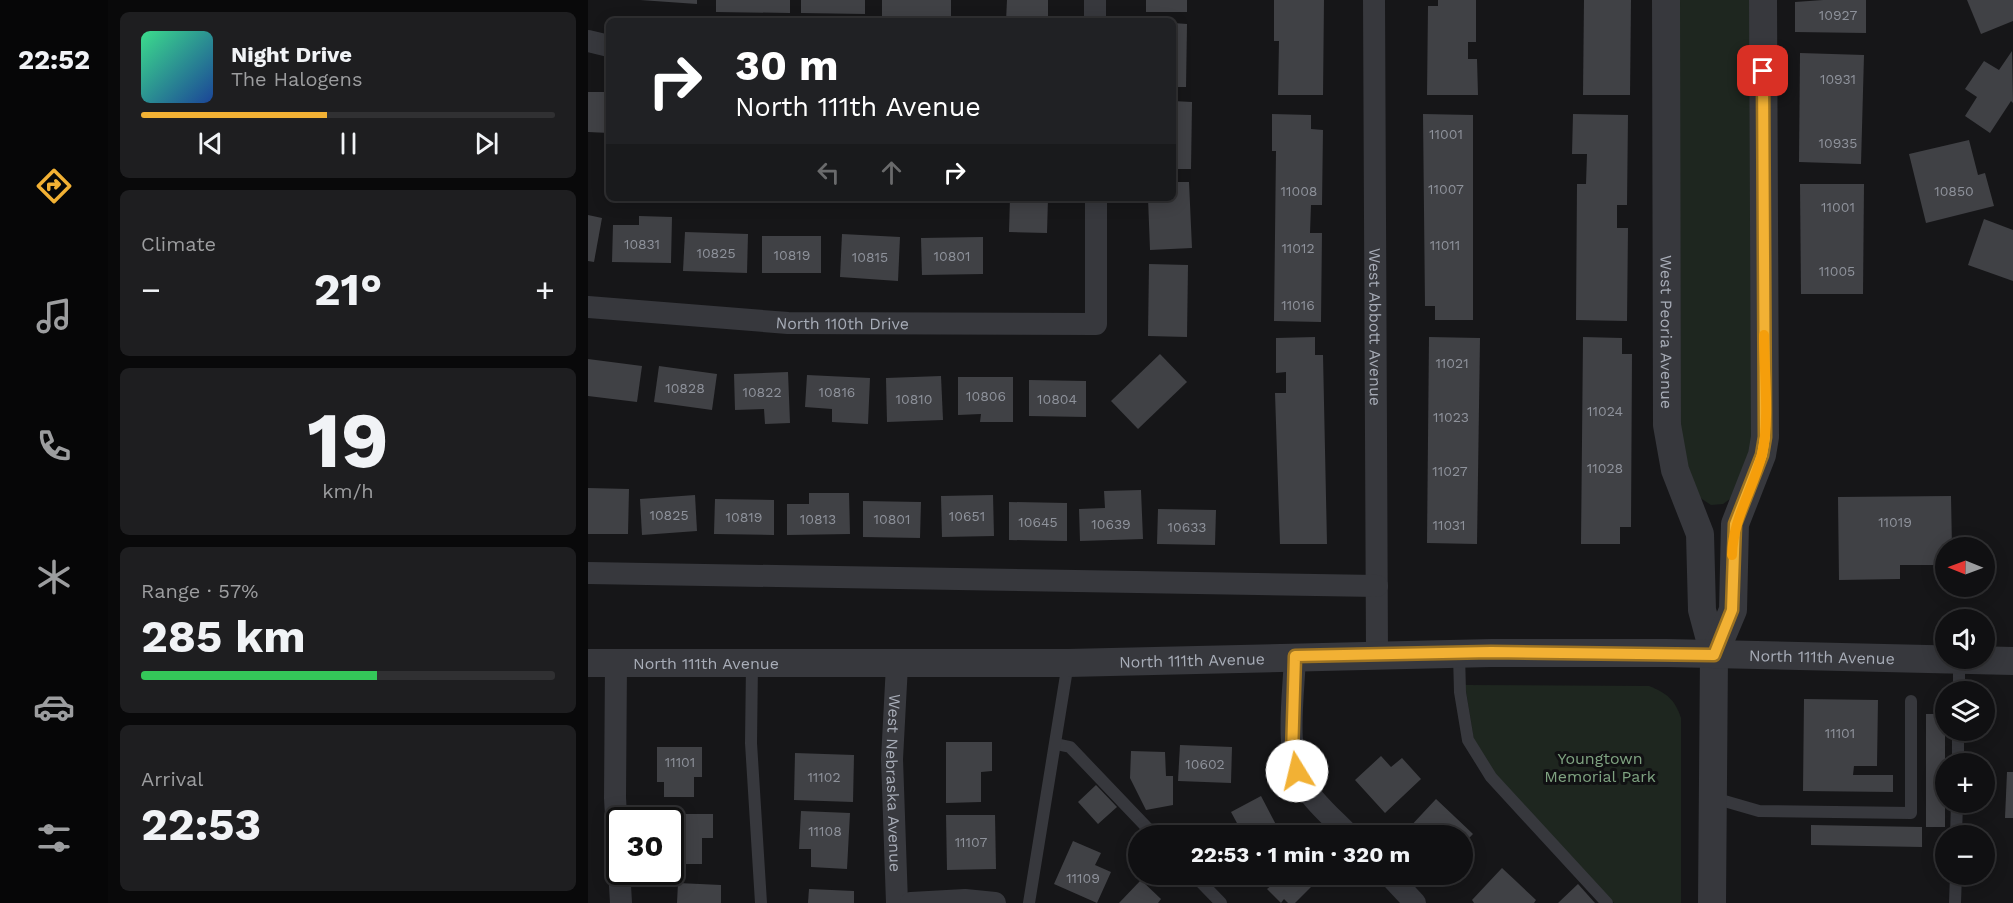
<!DOCTYPE html>
<meta charset="utf-8">
<style>
:root{--surface:#101012;--page:#1e1e20;--text:#f1f3f6;--muted:#9c9d9f;--line:#303032;--accent:#f2b134}
body{margin:0;font-family:"Work Sans",sans-serif;background:var(--page);color:var(--text);height:100vh;display:flex;flex-direction:column;font-size:22px;white-space:nowrap}
*{box-sizing:border-box;margin:0}
p{font-size:20px;color:var(--muted)}
.icon{flex:none;width:33px;height:33px;fill:none;stroke:currentColor;stroke-width:2;stroke-linecap:round;stroke-linejoin:round}
.map{position:relative;flex:1;overflow:hidden}
.details{display:flex;flex-direction:column;gap:12px;padding:12px;background:#09090a;width:480px}
.details>*{flex:none}
.guide{position:absolute;left:18px;top:18px;width:570px;height:183px;border-radius:9px;box-shadow:0 3px 15px #0003,0 0 0 2px var(--line);background:#202124;color:#fff;overflow:hidden}
.needle{width:39px;rotate:271deg}
.buttons{position:absolute;left:1347px;top:537px;display:grid;gap:12px}
.buttons a{display:grid;place-items:center;width:60px;height:60px;border-radius:50%;background:var(--surface);box-shadow:0 3px 15px #0003,0 0 0 2px var(--line);font-size:30px}
.speed{position:absolute;left:18px;top:807px;display:flex;gap:12px;font-size:30px;font-weight:700;text-align:center}
.speed>*{display:grid;place-content:center;width:78px;height:78px;border-radius:50%;background:var(--surface);box-shadow:0 3px 15px #0003,0 0 0 2px var(--line);line-height:1}
.speed .limit{border:3px solid #111;border-radius:9px;background:#fff;color:#111}
.pin{position:absolute;display:grid;place-items:center;width:51px;height:51px;color:#fff;margin:-26px;border-radius:12px;box-shadow:0 3px 9px #0006}
.me{position:absolute;width:66px;margin:-33px;rotate:351deg;stroke-linejoin:round;filter:drop-shadow(0 0 4px #0008)}
.turn{display:flex;align-items:center;gap:21px;height:126px;padding:0 30px;font-size:27px}
.turn .icon{width:78px;height:78px;stroke-width:2.5}
.turn b{display:block;font-size:42px;line-height:51px}
.lanes{display:flex;align-items:center;height:57px;padding:0 30px;background:#0003;justify-content:center;gap:30px;direction:ltr}
.lanes .off{opacity:.35}
.big{font-size:45px;font-weight:700;line-height:1.1}
.details .card{flex:1;display:flex;flex-direction:column;justify-content:center;gap:9px;min-width:0;padding:0 21px;border-radius:9px;background:var(--page)}
.details .dial{align-items:center;gap:0}
.dial b{font-size:78px;line-height:1}
.song{display:flex;align-items:center;gap:18px}
.cover{width:72px;height:72px;border-radius:9px;background:linear-gradient(135deg,hsl(150 70% 55%),hsl(220 70% 35%))}
.played{height:6px;border-radius:3px;background:linear-gradient(90deg,var(--accent) 45%,var(--line) 45%)}
.keys{display:flex;justify-content:space-around;direction:ltr}
.heat{display:flex;justify-content:space-between;align-items:center;font-size:33px;direction:ltr}
.charge{height:9px;border-radius:4px;background:linear-gradient(90deg,#34c759 57%,var(--line) 0)}
.trip{position:absolute;left:540px;top:825px;width:345px;height:60px;border-radius:30px;background:var(--surface);box-shadow:0 3px 15px #0003,0 0 0 2px var(--line);font-weight:700;line-height:60px;text-align:center}
main{display:flex;flex:1;min-height:0}
.dock{display:flex;flex-direction:column;width:108px;justify-content:space-around;align-items:center;background:#060607;color:var(--muted)}
.dock .icon{width:42px;height:42px}
.dock .selected{color:var(--accent)}
.dock b{font-size:27px;color:var(--text)}
.map>svg:first-child{display:block}
</style>
<main>
<nav class="dock">
<b>22:52</b>
<svg class="icon selected" aria-label="directions" viewBox="0 0 24 24"><path d="M12 3l9 9-9 9-9-9zM9 14v-3h6M13 9l2 2-2 2"/></svg>
<svg class="icon" aria-label="music" viewBox="0 0 24 24"><path d="M9 18V5l10-2v13"/><circle cx="6" cy="18" r="3"/><circle cx="16" cy="16" r="3"/></svg>
<svg class="icon" aria-label="phone" viewBox="0 0 24 24"><path d="M5 4h4l2 5-3 2q2 4 5 5l2-3 5 2v4C11 20 4 13 5 4z"/></svg>
<svg class="icon" aria-label="climate" viewBox="0 0 24 24"><path d="M12 3v18M4 7l16 10M4 17L20 7"/></svg>
<svg class="icon" aria-label="car" viewBox="0 0 24 24"><path d="M5 17H2v-5l4-1 3-4h7l3 4 3 1v5h-3M9 17h6M6 11h13"/><circle cx="7" cy="17" r="2"/><circle cx="17" cy="17" r="2"/></svg>
<svg class="icon" aria-label="filters" viewBox="0 0 24 24"><path d="M4 7h16M4 17h16"/><circle cx="9" cy="7" r="2"/><circle cx="15" cy="17" r="2"/></svg>
</nav>
<section class="details">
<div class="card">
<div class="song"><i class="cover"></i><div><b>Night Drive</b><p>The Halogens</p></div></div>
<div class="played"></div>
<div class="keys"><svg class="icon" aria-label="previous" viewBox="0 0 24 24"><path d="M18 5L8 12l10 7zM5 5v14"/></svg><svg class="icon" aria-label="pause" viewBox="0 0 24 24"><path d="M8 5v14M16 5v14"/></svg><svg class="icon" aria-label="next" viewBox="0 0 24 24"><path d="M6 5l10 7-10 7zM19 5v14"/></svg></div>
</div>
<div class="card"><p>Climate</p>
<div class="heat"><a>−</a><b class="big">21°</b><a>+</a></div>
</div>
<div class="card dial"><b>19</b><p>km/h</p></div>
<div class="card"><p>Range · 57%</p><b class="big">285 km</b><div class="charge"></div></div>
<div class="card"><p>Arrival</p><b class="big">22:53</b></div>
</section>
<div class="map">
<svg width="1425" height="903" viewBox="0 0 1425 903">
<rect width="100%" height="100%" fill="#161618"/>
<!-- green -->
<g fill="#1e261f">
<polygon points="1091,0 1164,0 1165,447 1146,496 1135,504 1123,505 1111,497 1093,447"/>
<path d="M877 685 1061 686C1079 693 1087 700 1093 718V903H1026L906 775 886 740Z"/>
</g>
<!-- building -->
<g fill="#404145">
<polygon points="52,0 109,0 109,4"/>
<polygon points="128,0 202,0 202,13 128,12"/>
<polygon points="213,0 277,0 277,14 213,13"/>
<polygon points="294,0 363,0 363,18 294,17"/>
<polygon points="419,0 460,0 460,21 418,21"/>
<rect x="558" y="0" width="41" height="12"/>
<polygon points="686,0 736,0 735,95 690,95 691,41 686,41"/>
<polygon points="850,0 888,0 888,42 880,42 880,59 889,59 890,95 839,95 840,6 850,6"/>
<polygon points="996,0 1043,0 1042,95 995,95"/>
<polygon points="1235,0 1278,0 1278,33 1207,32 1207,2"/>
<polygon points="1379,0 1425,0 1425,21 1393,34"/>
<polygon points="585,23 599,24 598,87 585,87"/>
<polygon points="1424,51 1425,103 1423,101 1402,133 1377,116 1389,97 1377,89 1396,61 1411,70"/>
<polygon points="1212,53 1276,55 1273,164 1211,162"/>
<polygon points="0,92 21,92 21,133 0,132"/>
<polygon points="585,101 604,102 603,169 585,169"/>
<polygon points="684,114 723,115 723,129 735,130 734,205 723,205 722,233 734,233 733,322 686,321 688,151 684,151"/>
<polygon points="835,114 885,115 885,320 847,320 847,306 837,306"/>
<polygon points="985,114 1040,115 1039,205 1029,205 1029,228 1040,228 1039,321 988,320 989,184 998,184 999,154 984,154"/>
<polygon points="1381,140 1390,175 1397,173 1406,206 1338,223 1321,154"/>
<polygon points="585,182 601,182 604,248 562,250 560,198 585,198"/>
<polygon points="1212,184 1276,184 1275,294 1213,294"/>
<polygon points="422,198 460,198 459,233 421,232"/>
<polygon points="0,215 14,218 6,262 0,261"/>
<polygon points="51,216 84,217 83,263 24,262 25,225 51,225"/>
<polygon points="1396,219 1425,230 1425,281 1380,265"/>
<polygon points="97,232 160,234 159,273 95,271"/>
<polygon points="254,234 312,237 310,281 252,277"/>
<rect x="174" y="236" width="59" height="37"/>
<polygon points="395,237 395,274 334,275 333,238"/>
<polygon points="561,264 600,265 599,337 560,336"/>
<polygon points="727,337 727,355 735,355 739,544 692,544 687,393 698,393 698,372 688,373 688,338"/>
<polygon points="841,337 892,338 889,544 839,543"/>
<polygon points="995,337 1034,338 1034,354 1044,354 1043,527 1032,527 1032,544 993,544"/>
<polygon points="572,354 599,382 550,429 523,401"/>
<polygon points="0,359 54,366 49,402 0,396"/>
<polygon points="71,366 129,374 124,410 66,402"/>
<polygon points="200,372 202,423 177,424 176,409 147,410 146,374"/>
<polygon points="219,375 282,378 280,424 244,422 244,409 217,407"/>
<polygon points="353,376 355,420 299,422 298,378"/>
<polygon points="370,377 425,377 425,422 392,422 393,414 370,415"/>
<polygon points="441,380 498,381 498,417 441,416"/>
<polygon points="0,488 41,489 40,534 0,534"/>
<polygon points="553,490 555,539 492,541 491,509 517,508 516,491"/>
<polygon points="221,493 261,493 262,534 199,535 199,504 221,504"/>
<polygon points="107,495 109,531 54,535 52,499"/>
<polygon points="405,495 406,536 354,537 353,496"/>
<polygon points="1363,496 1364,548 1358,548 1358,565 1312,565 1312,579 1251,580 1250,497"/>
<polygon points="127,499 186,500 186,535 126,534"/>
<polygon points="275,501 333,502 332,538 275,537"/>
<polygon points="421,502 479,503 479,541 421,540"/>
<polygon points="570,509 628,510 627,545 569,544"/>
<polygon points="1216,699 1290,700 1289,766 1266,766 1265,775 1305,775 1305,792 1215,791"/>
<rect x="1338" y="714" width="19" height="113"/>
<polygon points="358,742 404,742 404,771 393,772 393,802 358,803"/>
<polygon points="592,745 644,747 643,783 590,781"/>
<polygon points="69,747 114,747 114,777 106,777 106,797 76,797 76,782 69,782"/>
<polygon points="543,751 577,752 578,776 585,776 585,805 558,810 542,778"/>
<polygon points="207,753 266,755 265,802 206,800"/>
<polygon points="793,756 803,767 814,758 833,779 797,813 767,780"/>
<polygon points="1419,772 1425,772 1425,818 1417,818"/>
<polygon points="508,785 529,807 510,824 490,802"/>
<polygon points="673,796 694,836 629,836 650,825 643,812"/>
<polygon points="848,799 885,834 874,845 874,836 827,836 820,829"/>
<polygon points="213,811 262,813 259,869 223,867 223,849 211,849"/>
<polygon points="77,814 125,814 125,838 114,838 114,864 83,864 82,820 77,820"/>
<polygon points="358,815 407,815 408,869 359,870"/>
<polygon points="1223,825 1334,827 1334,847 1223,845"/>
<polygon points="485,841 513,853 507,865 523,872 509,903 466,884"/>
<polygon points="914,868 948,900 946,903 886,903 884,900"/>
<polygon points="681,874 719,874 727,883 707,903 700,903 696,899 693,903 679,889 688,882"/>
<polygon points="553,880 573,899 570,903 531,903"/>
<polygon points="90,883 133,885 133,903 89,903"/>
<polygon points="990,884 1007,903 970,903"/>
<polygon points="221,889 266,891 266,903 220,903"/>
</g>
<g fill="none" stroke-linecap="round" stroke-linejoin="round">
<!-- service -->
<g stroke="#37383d" stroke-width="12">
<polyline points="871,654 872,692 880,740 903,777 1019,903"/>
<polyline points="164,664 163,743 173,903"/>
<polyline points="1371,692 1371,660"/>
<polyline points="468,744 482,747 567,836"/>
<polyline points="1370,764 1370,730"/>
<polyline points="1126,798 1171,811 1323,813 1323,701"/>
<polyline points="1368,836 1369,802"/>
<polyline points="605,874 633,903"/>
<polyline points="441,903 480,663"/>
<polyline points="1367,903 1368,874"/>
</g>
<!-- minor -->
<g stroke="#37383d" stroke-width="22">
<polyline points="507,0 507,21"/>
<path id="s1" d="M786 0 789 654"/>
<polyline points="0,41 21,46"/>
<path id="s2" d="M0 307 200 323 508 324V198"/>
<polyline points="0,573 789,586"/>
<path d="M707 656C706 693 696 752 715 784 726 803 747 820 762 836"/>
<polyline points="28,663 27,798 33,903"/>
<path id="s3" d="M309 665 304 759 309 903"/>
<polyline points="800,874 827,903"/>
<polyline points="323,903 377,900 407,903"/>
</g>
<!-- tertiary -->
<g stroke="#37383d" stroke-width="28">
<path id="s4" d="M1078 0 1079 425 1087 470 1112 534 1114 610 1126 655 1124 903"/>
<polyline points="1126,655 1145,610 1147,524 1174,455 1177,437 1175,0"/>
<path id="s5" d="M0 663H480L903 653H1079L1425 661"/>
</g>
</g>
<g fill="none" stroke-linecap="round" stroke-linejoin="round">
<!-- route casing -->
<g stroke="#9d7322" stroke-width="15">
<polyline id="route" points="709,771 704,755 707,656 903,652 1126,655 1144,610 1147,524 1174,455 1177,437 1175,71"/>
</g>
<!-- route -->
<use href="#route" stroke="#f2b134" stroke-width="10"/>
<!-- slow -->
<path stroke="#f59e0b" stroke-width="10" d="M1144 555C1145 518 1165 490 1174 454 1182 422 1176 369 1176 335"/>
</g>
<g text-anchor="middle" dominant-baseline="central" stroke-width="6" stroke-linejoin="round" paint-order="stroke">
<!-- number labels -->
<g font-size="14" fill="#8e929b">
<text x="1250" y="15">10927</text>
<text x="1250" y="79">10931</text>
<text x="858" y="134">11001</text>
<text x="1250" y="143">10935</text>
<text x="858" y="189">11007</text>
<text x="711" y="191">11008</text>
<text x="1366" y="191">10850</text>
<text x="1250" y="207">11001</text>
<text x="54" y="244">10831</text>
<text x="857" y="245">11011</text>
<text x="710" y="248">11012</text>
<text x="128" y="253">10825</text>
<text x="204" y="255">10819</text>
<text x="364" y="256">10801</text>
<text x="282" y="257">10815</text>
<text x="1249" y="271">11005</text>
<text x="710" y="305">11016</text>
<text x="864" y="363">11021</text>
<text x="97" y="388">10828</text>
<text x="174" y="392">10822</text>
<text x="249" y="392">10816</text>
<text x="398" y="396">10806</text>
<text x="326" y="399">10810</text>
<text x="469" y="399">10804</text>
<text x="1017" y="411">11024</text>
<text x="863" y="417">11023</text>
<text x="1017" y="468">11028</text>
<text x="862" y="471">11027</text>
<text x="81" y="515">10825</text>
<text x="379" y="516">10651</text>
<text x="156" y="517">10819</text>
<text x="230" y="519">10813</text>
<text x="304" y="519">10801</text>
<text x="450" y="522">10645</text>
<text x="1307" y="522">11019</text>
<text x="523" y="524">10639</text>
<text x="861" y="525">11031</text>
<text x="599" y="527">10633</text>
<text x="1252" y="733">11101</text>
<text x="92" y="762">11101</text>
<text x="617" y="764">10602</text>
<text x="236" y="777">11102</text>
<text x="237" y="831">11108</text>
<text x="383" y="842">11107</text>
<text x="495" y="878">11109</text>
</g>
<!-- street labels -->
<g font-size="16" fill="#a8adb8" stroke="#111113">
<text stroke="none"><textPath href="#s2" startOffset="255">North 110th Drive</textPath></text>
<text stroke="none"><textPath href="#s1" startOffset="327">West Abbott Avenue</textPath></text>
<text stroke="none"><textPath href="#s4" startOffset="332">West Peoria Avenue</textPath></text>
<text stroke="none"><textPath href="#s5" startOffset="1234">North 111th Avenue</textPath></text>
<text stroke="none"><textPath href="#s5" startOffset="604">North 111th Avenue</textPath></text>
<text stroke="none"><textPath href="#s5" startOffset="118">North 111th Avenue</textPath></text>
<text stroke="none"><textPath href="#s3" startOffset="118">West Nebraska Avenue</textPath></text>
</g>
<!-- park labels -->
<g font-size="16" fill="#7fa381" stroke="#111113">
<text x="1012" y="758">Youngtown<tspan x="1012" dy="18">Memorial Park</tspan></text>
</g>
</g>
</svg>
<div class="buttons">
<a><svg class="needle" viewBox="-14 -14 28 28"><path d="M0-13l5 13h-10z" fill="#e53935"/><path d="M0 13l5-13h-10z" fill="#9c9d9f"/></svg></a>
<a><svg class="icon" aria-label="sound" viewBox="0 0 24 24"><path d="M4 9h4l5-4v14l-5-4H4zM17 9q2 3 0 6"/></svg></a>
<a><svg class="icon" aria-label="layers" viewBox="0 0 24 24"><path d="M12 4l9 5-9 5-9-5zM3 14l9 5 9-5"/></svg></a>
<a>+</a>
<a>−</a>
</div>
<div class="speed"><div class="limit">30</div></div>
<div class="pin" style="left:1175px;top:71px;background:#d93025"><svg class="icon" aria-label="arrive" viewBox="0 0 24 24"><path d="M6 21V4h12l-3 4 3 4H6"/></svg></div>
<svg class="me" style="left:709px;top:771px" viewBox="-20 -20 40 40"><circle r="19" fill="#fff"/><path d="M0-13L10 11 0 6-10 11z" fill="#f2b134"/></svg>
<div class="trip">22:53 · 1 min · 320 m</div>
<div class="guide">
<div class="turn"><svg class="icon" aria-label="right" viewBox="0 0 24 24"><path d="M7 20v-9h11M14 6l5 5-5 5"/></svg><div><b>30 m</b>North 111th Avenue</div></div>
<div class="lanes"><svg class="icon off" aria-label="left" viewBox="0 0 24 24"><path d="M17 20v-9H6M10 6l-5 5 5 5"/></svg><svg class="icon off" aria-label="ahead" viewBox="0 0 24 24"><path d="M12 20V5M6 11l6-6 6 6"/></svg><svg class="icon" aria-label="right" viewBox="0 0 24 24"><path d="M7 20v-9h11M14 6l5 5-5 5"/></svg></div>
</div>
</div>
</main>
